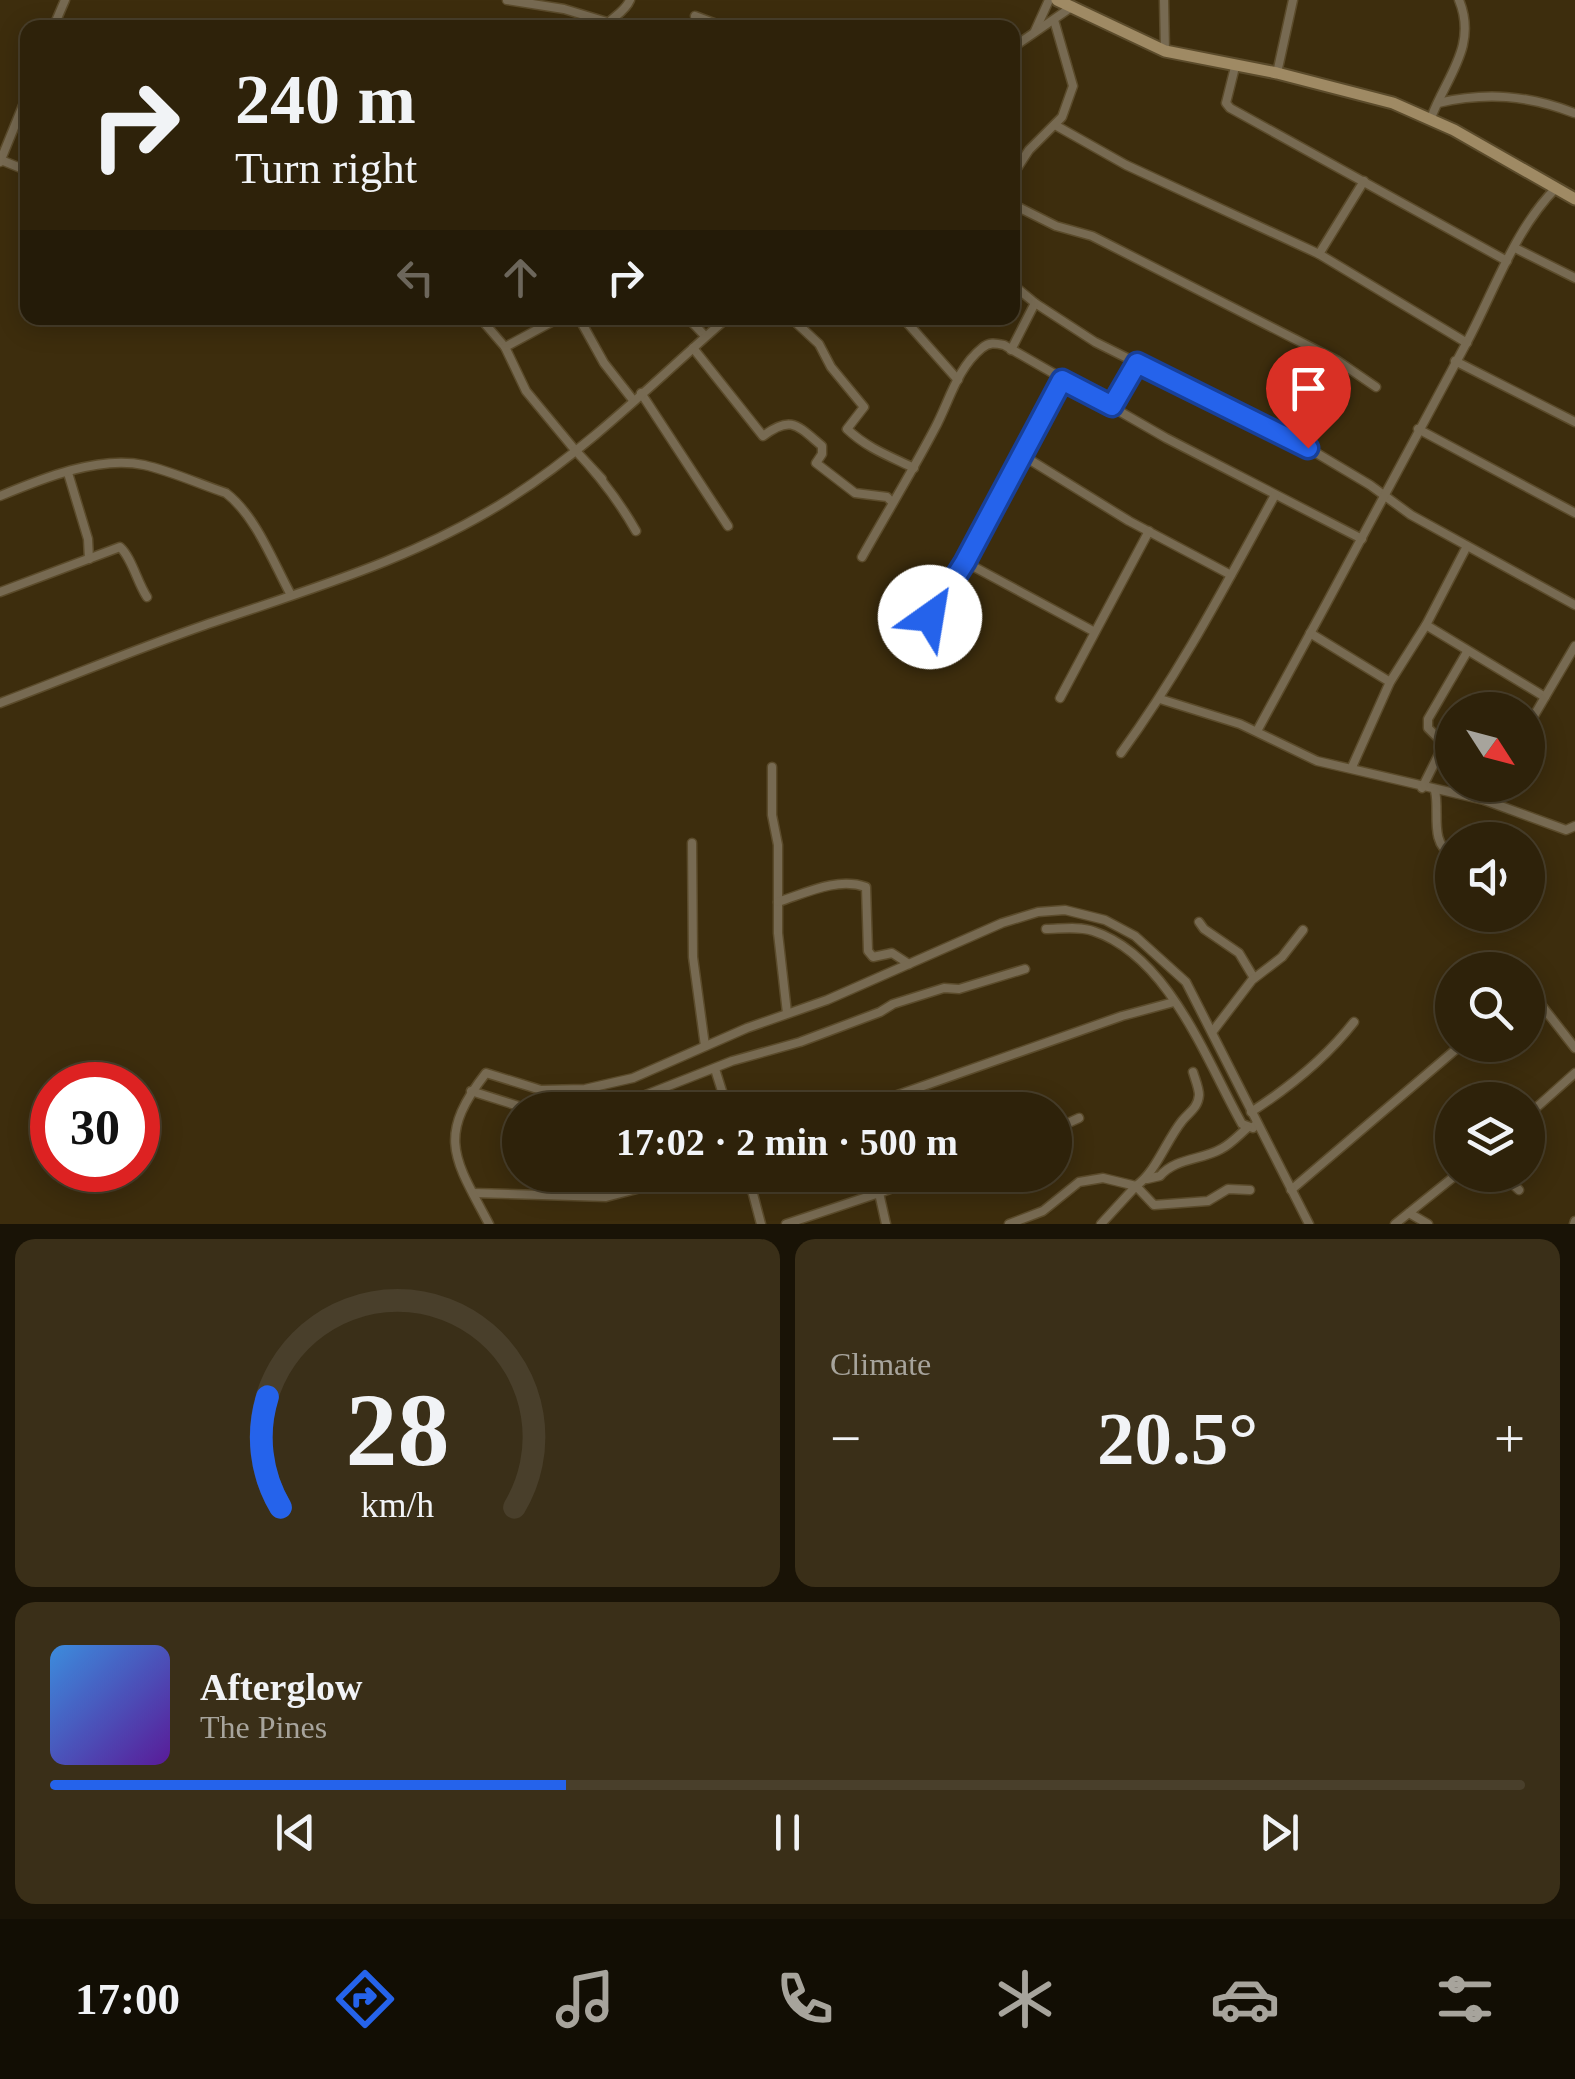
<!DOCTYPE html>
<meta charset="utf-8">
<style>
:root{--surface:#2e220a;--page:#3a2f18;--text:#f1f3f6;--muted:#a7a49c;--line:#493f2b;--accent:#2563eb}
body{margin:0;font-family:Georgia,serif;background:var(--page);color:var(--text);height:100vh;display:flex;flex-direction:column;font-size:38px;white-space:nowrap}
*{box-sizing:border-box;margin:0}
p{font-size:32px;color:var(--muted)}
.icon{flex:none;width:55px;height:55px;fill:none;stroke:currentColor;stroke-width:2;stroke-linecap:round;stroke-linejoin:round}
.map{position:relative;height:1224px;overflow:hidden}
.details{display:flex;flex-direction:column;gap:15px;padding:15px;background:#191306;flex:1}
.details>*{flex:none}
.guide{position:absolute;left:20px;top:20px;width:1000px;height:305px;border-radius:20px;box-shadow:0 5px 25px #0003,0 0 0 2px var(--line);background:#2e220a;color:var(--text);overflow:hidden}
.needle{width:65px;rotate:126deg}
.controls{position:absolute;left:1435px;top:692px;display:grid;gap:20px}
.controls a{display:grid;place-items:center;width:110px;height:110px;border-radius:50%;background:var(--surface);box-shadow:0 5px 25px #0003,0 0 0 2px var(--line);font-size:50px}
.speed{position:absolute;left:30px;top:1062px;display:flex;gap:20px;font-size:50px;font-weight:700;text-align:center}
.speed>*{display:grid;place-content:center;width:130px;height:130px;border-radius:50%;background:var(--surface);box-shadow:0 5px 25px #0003,0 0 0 2px var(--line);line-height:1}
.speed .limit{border:15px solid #d22;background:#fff;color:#111}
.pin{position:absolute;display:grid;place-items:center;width:85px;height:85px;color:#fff;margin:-102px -42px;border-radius:50% 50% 50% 0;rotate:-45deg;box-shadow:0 0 10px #0007}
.pin .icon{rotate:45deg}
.me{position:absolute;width:110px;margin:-55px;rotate:32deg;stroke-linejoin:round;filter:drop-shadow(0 0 8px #0008)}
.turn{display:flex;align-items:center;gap:35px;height:210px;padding:0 50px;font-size:45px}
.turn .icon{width:130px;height:130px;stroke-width:2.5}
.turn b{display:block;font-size:70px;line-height:85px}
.lanes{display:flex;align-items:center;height:95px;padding:0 50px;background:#0003;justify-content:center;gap:50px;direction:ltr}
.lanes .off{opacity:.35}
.big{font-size:75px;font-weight:700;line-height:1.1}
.details .card{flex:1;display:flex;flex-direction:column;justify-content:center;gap:15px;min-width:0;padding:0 35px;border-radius:20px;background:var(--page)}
.details .dial{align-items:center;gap:0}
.dial svg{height:260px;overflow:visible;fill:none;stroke:var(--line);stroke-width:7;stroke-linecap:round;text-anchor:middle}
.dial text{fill:var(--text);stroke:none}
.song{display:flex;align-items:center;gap:30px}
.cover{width:120px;height:120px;border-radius:15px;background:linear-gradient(135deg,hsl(210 70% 55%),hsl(270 70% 35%))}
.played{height:10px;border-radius:5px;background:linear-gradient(90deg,var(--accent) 35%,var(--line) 35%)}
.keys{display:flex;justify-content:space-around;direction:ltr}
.heat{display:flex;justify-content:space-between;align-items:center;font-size:55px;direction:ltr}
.details .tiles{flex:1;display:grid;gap:15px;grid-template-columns:1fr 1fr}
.card:last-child{grid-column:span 2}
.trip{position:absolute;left:502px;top:1092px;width:570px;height:100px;border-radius:50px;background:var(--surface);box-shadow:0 5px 25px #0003,0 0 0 2px var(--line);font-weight:700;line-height:100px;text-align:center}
.menu{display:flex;height:160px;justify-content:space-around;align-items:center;background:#120e04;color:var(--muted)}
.menu .icon{width:70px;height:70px}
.menu .on{color:var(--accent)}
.menu b{font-size:45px;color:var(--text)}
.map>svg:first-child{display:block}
</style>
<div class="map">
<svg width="1575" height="1224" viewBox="0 0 1575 1224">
<rect width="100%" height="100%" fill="#3d2d0d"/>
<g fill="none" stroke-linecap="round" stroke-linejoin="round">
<!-- street casing -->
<g stroke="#5b4b2b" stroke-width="11">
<g id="street">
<polyline points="507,0 564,9 607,22"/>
<polyline points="1164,0 1165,51"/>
<polyline points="695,16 727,28"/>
<polyline points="53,28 65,0"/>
<path d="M605 28C609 18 624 14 630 0"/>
<polyline points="1035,31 1049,0"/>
<polyline points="1012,48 1073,6"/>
<polyline points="1235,67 1226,103 1230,108 1507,261"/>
<polyline points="1277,73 1293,0"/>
<path d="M1438 103C1486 92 1528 95 1574 113"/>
<path d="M1431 118C1446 77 1478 46 1459 0"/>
<polyline points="1055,125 1126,165 1319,254 1467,343"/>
<polyline points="1,160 28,171"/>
<polyline points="0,162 28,93"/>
<polyline points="1012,176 1029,150 1062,117 1073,86 1054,20"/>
<polyline points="1012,204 1056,226 1092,236 1338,361 1376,387"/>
<polyline points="1515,248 1575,278"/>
<polyline points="1319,254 1364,181"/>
<polyline points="1012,284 1035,303 1095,342 1308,448 1370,485 1411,515 1575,605"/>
<polyline points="480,318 505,347 526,391 575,450"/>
<polyline points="579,318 604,363 633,400"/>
<polyline points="688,318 705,336"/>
<path d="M791 318 819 344 831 367 864 407 847 429C867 448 889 456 914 468"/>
<polyline points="903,318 958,380"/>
<polyline points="505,347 559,318"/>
<path d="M693 348 763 436C791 415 797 425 822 446V454L816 463 855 493 887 497 892 502"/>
<polyline points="1011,350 1035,303"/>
<polyline points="1455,361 1575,422"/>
<polyline points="641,393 728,526"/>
<polyline points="1112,406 1137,363"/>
<polyline points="1418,429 1575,513"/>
<polyline points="1022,455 1129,521 1231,575"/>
<polyline points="68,473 88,539 89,559"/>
<path d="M602 479 575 450C599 475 619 501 636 531"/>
<path d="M0 496C41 479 99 455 144 465 171 471 199 484 226 493 256 516 273 562 291 595"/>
<path d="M862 557C886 514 912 472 935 428 949 402 957 368 982 348 989 342 995 343 1004 345L1166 438 1362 539"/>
<polyline points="965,562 1093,631"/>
<path d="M0 592 120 547C132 558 137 582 147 597"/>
<polyline points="931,617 965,562 1062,380"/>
<polyline points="1426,625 1545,697"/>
<polyline points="1310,633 1390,682"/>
<polyline points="1060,698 1149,531"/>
<polyline points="1160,699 1240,724 1317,761 1484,800 1566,830 1575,826"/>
<path d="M0 703C69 677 136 649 205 625 310 589 418 558 512 497 590 447 657 379 727 318"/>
<polyline points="1528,726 1575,646"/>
<path d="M1257 731C1328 601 1399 470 1468 340 1495 289 1515 229 1556 188"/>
<path d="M1121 753C1181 671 1226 584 1275 495"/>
<polyline points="772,767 772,815 778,845 778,933 787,1013"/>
<polyline points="1352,767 1390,682 1426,625 1467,546"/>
<polyline points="1422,788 1444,744 1428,728 1428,719 1467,652"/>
<path d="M1435 791C1440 811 1429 844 1452 854"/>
<polyline points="1484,800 1493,785"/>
<polyline points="692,843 693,957 705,1046"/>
<path d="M778 902C806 893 837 877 866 887L868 951 873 957 892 953 909 964"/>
<polyline points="1199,922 1204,929 1239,953 1254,978"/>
<path d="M1046 929C1060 929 1079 926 1093 931 1169 956 1206 1060 1242 1124L1253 1128 1257 1123"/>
<polyline points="1500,959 1511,970"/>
<polyline points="1528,988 1575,1048"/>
<polyline points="1213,1031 1252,980 1282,957 1303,930"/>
<polyline points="715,1069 728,1110"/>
<polyline points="471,1091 531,1110"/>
<polyline points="607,1110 732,1061 800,1042 880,1012 893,1004 944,988 959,989 1025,969"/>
<polyline points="855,1110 1122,1016 1174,1002"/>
<path d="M1251 1112C1290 1087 1325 1059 1354 1022"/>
<polyline points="1528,1115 1575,1073"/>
<polyline points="1055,1129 1079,1118"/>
<polyline points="748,1175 761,1224"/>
<polyline points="875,1175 879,1193 928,1175"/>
<polyline points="1503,1175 1519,1190"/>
<path d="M1147 1179 1160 1176C1175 1158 1202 1160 1221 1149 1231 1144 1239 1135 1247 1128"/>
<polyline points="1291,1190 1461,1045"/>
<polyline points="473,1193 606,1197 652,1185"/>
<polyline points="1409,1213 1428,1224"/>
<path d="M489 1224C454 1158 436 1137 486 1073L541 1090 585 1089 633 1078 747 1028 827 1000 1002 923 1038 912 1065 910 1105 920 1135 936 1186 982 1309 1224"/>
<polyline points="786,1224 879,1193 886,1224"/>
<path d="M1009 1224 1043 1211 1079 1182 1103 1178 1136 1186C1156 1172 1166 1141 1182 1121 1189 1112 1198 1108 1199 1095 1199 1088 1195 1079 1193 1072"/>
<polyline points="1101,1224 1136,1186 1154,1205 1208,1201 1228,1189 1250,1190"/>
<polyline points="1395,1224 1456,1175"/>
<polyline points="1574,1224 1575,1221"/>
</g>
</g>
<!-- secondary casing -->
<g stroke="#5b4b2b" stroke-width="15">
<polyline id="secondary" points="1057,0 1165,51 1277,73 1393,103 1454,130 1575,199"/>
</g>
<!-- street -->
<use href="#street" stroke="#776a52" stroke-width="8"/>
<!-- secondary -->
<use href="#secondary" stroke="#9f8a64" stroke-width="11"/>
</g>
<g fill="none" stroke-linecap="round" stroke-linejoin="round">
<!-- route casing -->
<g stroke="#184099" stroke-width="25">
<polyline id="route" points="930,617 965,562 1062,380 1112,406 1137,363 1308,448"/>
</g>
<!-- route -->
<use href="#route" stroke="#2563eb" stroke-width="18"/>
</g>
</svg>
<div class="controls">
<a><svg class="needle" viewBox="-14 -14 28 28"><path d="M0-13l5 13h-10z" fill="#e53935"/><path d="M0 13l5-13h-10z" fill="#a7a49c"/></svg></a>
<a><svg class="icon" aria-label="sound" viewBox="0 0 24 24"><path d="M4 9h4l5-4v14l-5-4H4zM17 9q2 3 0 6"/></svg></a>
<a><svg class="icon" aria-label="search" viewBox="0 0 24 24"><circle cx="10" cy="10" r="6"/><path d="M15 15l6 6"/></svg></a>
<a><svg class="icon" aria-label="layers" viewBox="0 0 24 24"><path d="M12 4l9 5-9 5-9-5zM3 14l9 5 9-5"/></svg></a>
</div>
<div class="speed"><div class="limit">30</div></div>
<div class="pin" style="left:1308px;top:448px;background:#d93025"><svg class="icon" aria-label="arrive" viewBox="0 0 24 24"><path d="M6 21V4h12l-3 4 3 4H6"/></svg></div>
<svg class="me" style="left:930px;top:617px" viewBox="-20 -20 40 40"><circle r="19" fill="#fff"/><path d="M0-13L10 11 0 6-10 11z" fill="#2563eb"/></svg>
<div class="trip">17:02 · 2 min · 500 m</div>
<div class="guide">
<div class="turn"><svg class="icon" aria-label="right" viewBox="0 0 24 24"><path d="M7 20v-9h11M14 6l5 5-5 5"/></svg><div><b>240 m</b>Turn right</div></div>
<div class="lanes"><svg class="icon off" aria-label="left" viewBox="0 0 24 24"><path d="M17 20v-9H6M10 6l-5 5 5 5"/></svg><svg class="icon off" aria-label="ahead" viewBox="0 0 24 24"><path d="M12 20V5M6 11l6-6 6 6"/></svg><svg class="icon" aria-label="right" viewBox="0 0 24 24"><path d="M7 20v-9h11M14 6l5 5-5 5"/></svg></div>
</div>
</div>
<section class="details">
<div class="tiles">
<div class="card dial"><svg viewBox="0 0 100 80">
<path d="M14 69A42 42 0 1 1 86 69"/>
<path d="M14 69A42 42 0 0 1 10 35" stroke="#2563eb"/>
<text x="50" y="56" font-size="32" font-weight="700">28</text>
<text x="50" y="72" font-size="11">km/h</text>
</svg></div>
<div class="card"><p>Climate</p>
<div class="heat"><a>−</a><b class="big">20.5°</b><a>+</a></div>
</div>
<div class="card">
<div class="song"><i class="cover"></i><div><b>Afterglow</b><p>The Pines</p></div></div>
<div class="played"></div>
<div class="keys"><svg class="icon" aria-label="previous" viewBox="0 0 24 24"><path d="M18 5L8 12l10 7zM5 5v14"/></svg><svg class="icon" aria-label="pause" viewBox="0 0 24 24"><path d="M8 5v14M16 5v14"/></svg><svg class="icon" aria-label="next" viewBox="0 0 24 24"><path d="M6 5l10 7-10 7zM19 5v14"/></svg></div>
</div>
</div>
</section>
<nav class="menu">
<b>17:00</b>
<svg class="icon on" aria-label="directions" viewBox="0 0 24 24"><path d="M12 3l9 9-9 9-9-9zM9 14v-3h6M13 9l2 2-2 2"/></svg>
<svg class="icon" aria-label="music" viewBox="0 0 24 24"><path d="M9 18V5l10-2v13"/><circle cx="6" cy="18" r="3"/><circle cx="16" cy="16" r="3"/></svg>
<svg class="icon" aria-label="phone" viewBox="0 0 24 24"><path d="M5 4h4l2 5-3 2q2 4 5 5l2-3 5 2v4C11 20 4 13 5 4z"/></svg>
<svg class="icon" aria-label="climate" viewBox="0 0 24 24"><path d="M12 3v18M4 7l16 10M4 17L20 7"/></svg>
<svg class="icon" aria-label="car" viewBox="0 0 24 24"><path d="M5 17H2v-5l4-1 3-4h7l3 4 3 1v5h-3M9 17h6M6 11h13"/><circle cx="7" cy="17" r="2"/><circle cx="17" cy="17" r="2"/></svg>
<svg class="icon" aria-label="filters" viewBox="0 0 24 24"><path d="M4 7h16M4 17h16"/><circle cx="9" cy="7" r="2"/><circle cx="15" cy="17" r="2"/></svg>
</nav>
